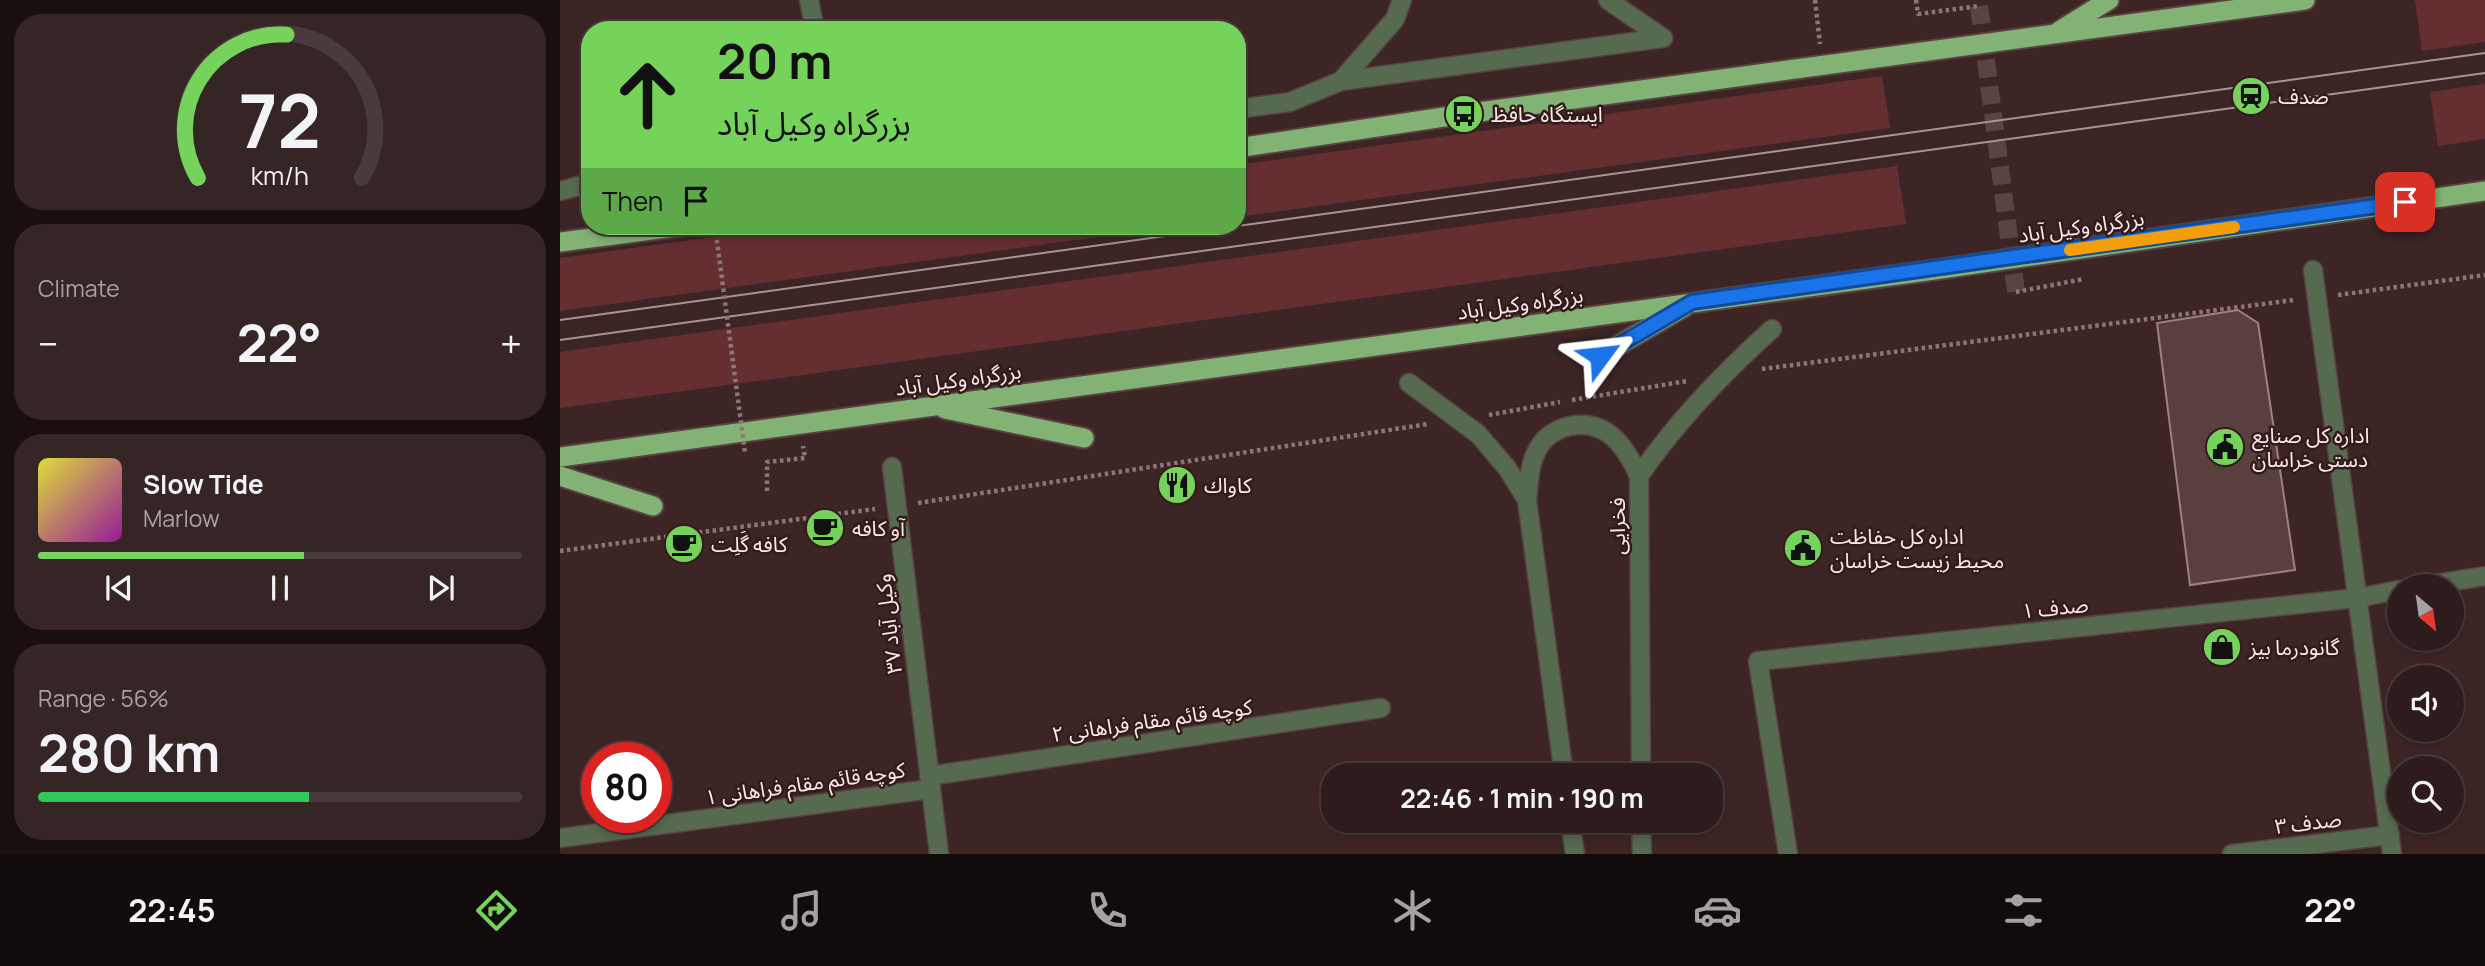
<!DOCTYPE html>
<meta charset="utf-8">
<style>
:root{--surface:#2e1c1c;--page:#362525;--text:#f1f3f6;--muted:#a7a1a3;--line:#493a3b;--accent:#75d25b}
body{margin:0;font-family:Manrope,"Noto Sans Arabic",sans-serif;background:var(--page);color:var(--text);height:100vh;display:flex;flex-direction:column;font-size:26px;white-space:nowrap}
*{box-sizing:border-box;margin:0}
p{font-size:23px;color:var(--muted)}
.icon{flex:none;width:38px;height:38px;fill:none;stroke:currentColor;stroke-width:2;stroke-linecap:round;stroke-linejoin:round}
.map{position:relative;flex:1;overflow:hidden}
.details{display:flex;flex-direction:column;gap:14px;padding:14px;background:#190f0f;width:560px}
.details>*{flex:none}
.banner{position:absolute;left:21px;top:21px;width:665px;height:214px;border-radius:28px;box-shadow:0 4px 10px #0003,0 0 0 2px var(--line);background:#75d25b;color:#111;overflow:hidden}
.needle{width:46px;rotate:151deg}
.buttons{position:absolute;left:1827px;top:574px;display:grid;gap:14px}
.buttons a{display:grid;place-items:center;width:77px;height:77px;border-radius:50%;background:var(--surface);box-shadow:0 4px 10px #0003,0 0 0 2px var(--line);font-size:35px}
.speed{position:absolute;left:21px;top:742px;display:flex;gap:14px;font-size:35px;font-weight:700;text-align:center}
.speed>*{display:grid;place-content:center;width:91px;height:91px;border-radius:50%;background:var(--surface);box-shadow:0 4px 10px #0003,0 0 0 2px var(--line);line-height:1}
.speed .limit{border:10px solid #d22;background:#fff;color:#111}
.pin{position:absolute;display:grid;place-items:center;width:60px;height:60px;color:#fff;margin:-30px;border-radius:14px;box-shadow:0 4px 10px #0006}
.me{position:absolute;width:77px;margin:-38px;rotate:60deg;stroke-linejoin:round;filter:drop-shadow(0 0 5px #0008)}
.turn{display:flex;align-items:center;gap:24px;height:147px;padding:0 21px;font-size:32px}
.turn .icon{width:91px;height:91px;stroke-width:2.5}
.turn b{display:block;font-size:49px;line-height:60px}
.then{display:flex;align-items:center;height:66px;padding:0 21px;background:#0003;gap:14px;font-size:26px}
.big{font-size:52px;font-weight:700;line-height:1.1}
.details .card{flex:1;display:flex;flex-direction:column;justify-content:center;gap:10px;min-width:0;padding:0 24px;border-radius:28px;background:var(--page)}
.details .dial{align-items:center;gap:0}
.dial svg{height:182px;overflow:visible;fill:none;stroke:var(--line);stroke-width:7;stroke-linecap:round;text-anchor:middle}
.dial text{fill:var(--text);stroke:none}
.song{display:flex;align-items:center;gap:21px}
.cover{width:84px;height:84px;border-radius:10px;background:linear-gradient(135deg,hsl(60 70% 55%),hsl(300 70% 35%))}
.played{height:7px;border-radius:4px;background:linear-gradient(90deg,var(--accent) 55%,var(--line) 55%)}
.keys{display:flex;justify-content:space-around;direction:ltr}
.heat{display:flex;justify-content:space-between;align-items:center;font-size:38px;direction:ltr}
.charge{height:10px;border-radius:5px;background:linear-gradient(90deg,#34c759 56%,var(--line) 0)}
.trip{position:absolute;left:761px;top:763px;width:402px;height:70px;border-radius:28px;background:var(--surface);box-shadow:0 4px 10px #0003,0 0 0 2px var(--line);font-weight:700;line-height:70px;text-align:center}
.dock{display:flex;height:112px;justify-content:space-around;align-items:center;background:#120b0b;color:var(--muted)}
.dock .icon{width:49px;height:49px}
.dock .selected{color:var(--accent)}
.dock b{font-size:32px;color:var(--text)}
main{display:flex;flex:1;min-height:0}
.map>svg:first-child{display:block}
</style>
<main>
<section class="details">
<div class="card dial"><svg viewBox="0 0 100 80">
<path d="M14 69A42 42 0 1 1 86 69"/>
<path d="M14 69A42 42 0 0 1 53 6" stroke="#75d25b"/>
<text x="50" y="56" font-size="32" font-weight="700">72</text>
<text x="50" y="72" font-size="11">km/h</text>
</svg></div>
<div class="card"><p>Climate</p>
<div class="heat"><a>−</a><b class="big">22°</b><a>+</a></div>
</div>
<div class="card">
<div class="song"><i class="cover"></i><div><b>Slow Tide</b><p>Marlow</p></div></div>
<div class="played"></div>
<div class="keys"><svg class="icon" aria-label="previous" viewBox="0 0 24 24"><path d="M18 5L8 12l10 7zM5 5v14"/></svg><svg class="icon" aria-label="pause" viewBox="0 0 24 24"><path d="M8 5v14M16 5v14"/></svg><svg class="icon" aria-label="next" viewBox="0 0 24 24"><path d="M6 5l10 7-10 7zM19 5v14"/></svg></div>
</div>
<div class="card"><p>Range · 56%</p><b class="big">280 km</b><div class="charge"></div></div>
</section>
<div class="map">
<svg width="1925" height="854" viewBox="0 0 1925 854">
<rect width="100%" height="100%" fill="#3e2525"/>
<!-- green -->
<g fill="#652f32">
<polygon points="1855,0 1925,0 1925,42 1862,51"/>
<polygon points="1322,76 1330,128 677,217 677,165"/>
<polygon points="1925,84 1925,139 1878,146 1870,92"/>
<polygon points="1337,166 1346,224 0,408 0,352"/>
<polygon points="234,226 617,226 0,311 0,258"/>
</g>
<!-- building -->
<polygon fill="#5a3f3f" stroke="#a08080" stroke-width="2" points="1678,310 1698,323 1735,570 1630,585 1597,323"/>
<g fill="none" stroke-linecap="round" stroke-linejoin="round">
<!-- pedestrian-tunnel -->
<polyline stroke="#5a4342" stroke-width="18" stroke-dasharray="18 9" stroke-linecap="butt" points="1419,6 1456,292"/>
<!-- minor casing -->
<g stroke="#584140" stroke-width="21">
<g id="minor">
<polyline points="249,0 255,30"/>
<polyline points="332,467 379,854"/>
<polyline points="1863,586 1925,576"/>
<polyline points="369,776 821,708"/>
<polyline points="0,838 371,789"/>
<polyline points="1228,854 1198,661 1797,598 1839,590"/>
<polyline points="1672,854 1830,835"/>
</g>
</g>
<!-- tertiary casing -->
<g stroke="#584140" stroke-width="21">
<g id="tertiary">
<polyline points="1048,0 1103,38"/>
<polyline points="781,81 1103,38"/>
<polyline points="677,109 730,102 781,81 835,19 842,0"/>
<polyline points="0,191 30,183"/>
<polyline points="1753,270 1832,854"/>
<polyline points="849,383 918,434 947,468 967,500 1004,775"/>
<path d="M967 500C969 482 969 463 979 447 985 436 999 428 1010 426 1047 419 1065 446 1079 476"/>
<path d="M1081 775 1079 476C1117 421 1162 374 1212 329"/>
<polyline points="1010,821 1015,854"/>
<polyline points="1081,821 1082,854"/>
</g>
</g>
<!-- trunk casing -->
<g stroke="#584140" stroke-width="23">
<g id="trunk">
<polyline points="1499,31 1549,0"/>
<polyline points="677,148 904,114 1745,0"/>
<polyline points="0,242 122,226"/>
<polyline points="1040,356 1124,307"/>
<polyline points="385,409 524,438"/>
<polyline points="0,457 1367,271 1925,191"/>
<polyline points="0,476 93,506"/>
</g>
</g>
<!-- path -->
<g stroke="#8c7675" stroke-width="4.5" stroke-dasharray="3.5 3.5" stroke-linecap="butt">
<polyline points="1255,0 1260,44"/>
<polyline points="1356,0 1358,14 1419,6"/>
<polyline points="1456,292 1524,279"/>
<polyline points="1778,295 1925,275"/>
<polyline points="1202,369 1734,300"/>
<polyline points="1012,400 1127,381"/>
<polyline points="929,415 1000,402"/>
<polyline points="207,491 207,462 245,458 243,446"/>
<polyline points="358,503 868,424"/>
<polyline points="0,551 315,509"/>
</g>
<!-- minor -->
<use href="#minor" stroke="#556a4f" stroke-width="18"/>
<!-- tertiary -->
<use href="#tertiary" stroke="#556a4f" stroke-width="18"/>
<!-- trunk -->
<use href="#trunk" stroke="#82b375" stroke-width="19"/>
<!-- tram -->
<g stroke="#a99494" stroke-width="2">
<polyline points="0,320 1925,53"/>
<polyline points="0,340 1925,73"/>
</g>
<!-- path-bridge -->
<polyline stroke="#8c7675" stroke-width="4.5" stroke-dasharray="3.5 3.5" stroke-linecap="butt" points="155,226 185,453"/>
</g>
<g fill="none" stroke-linecap="round" stroke-linejoin="round">
<!-- route casing -->
<g stroke="#114b97" stroke-width="18">
<polyline id="route" points="1040,356 1132,302 1845,202"/>
</g>
<!-- route -->
<use href="#route" stroke="#1a73e8" stroke-width="12"/>
<!-- slow -->
<polyline stroke="#f59e0b" stroke-width="12" points="1510,250 1674,227"/>
</g>
<!-- icons -->
<defs>
<g id="station-disc" transform="scale(2.0125)"><circle r="9.5" fill="#75d25b" stroke="#331b1c"/><path d="M-3-6H3Q5-6 5-4V2Q5 4 3 4L4.5 6H3L1.5 4h-3L-3 6H-4.5L-3 4Q-5 4-5 2V-4Q-5-6-3-6ZM-3.5-4v3h7v-3ZM-3.5 1v1.5H-2V1ZM2 1v1.5H3.5V1Z" fill="#111"/></g>
<g id="bus-disc" transform="scale(2.0125)"><circle r="9.5" fill="#75d25b" stroke="#331b1c"/><path d="M-5-6H5V4H4V6H2V4H-2V6H-4V4H-5ZM-3.5-4V0h7V-4ZM-3.5 1.2v1.5H-2V1.2ZM2 1.2v1.5H3.5V1.2Z" fill="#111"/></g>
<g id="civic-disc" transform="scale(2.0125)"><circle r="9.5" fill="#75d25b" stroke="#331b1c"/><path d="M-.6-6.5H3V-4.5H.6V-3L4-1V1h2V6H-6V1h2V-1L-.6-3ZM-1.2 2.5V6h2.4V2.5Z" fill="#111"/></g>
<g id="restaurant-disc" transform="scale(2.0125)"><circle r="9.5" fill="#75d25b" stroke="#331b1c"/><path d="M-5-6h1v4h1v-4h1v4h1v-4h1v5L-1.5 .5V6h-2V.5L-5-1ZM5-6V6H3V1.5H1.5Q1.5-4 5-6Z" fill="#111"/></g>
<g id="cafe-disc" transform="scale(2.0125)"><circle r="9.5" fill="#75d25b" stroke="#331b1c"/><path d="M-5.5-4.5H6V0H3Q3 3.5 0 3.5H-2.5Q-5.5 3.5-5.5 0ZM3-3.2v2h1.7v-2ZM-6 4.5H4V6H-6Z" fill="#111"/></g>
<g id="shop-disc" transform="scale(2.0125)"><circle r="9.5" fill="#75d25b" stroke="#331b1c"/><path d="M-5-2.5h2.3a2.7 3.5 0 0 1 5.4 0H5L5.5 6h-11ZM-1.5-2.5h3a1.5 2.3 0 0 0-3 0Z" fill="#111"/></g>
</defs>
<g fill-rule="evenodd">
<use href="#station-disc" x="1691" y="96"/>
<use href="#bus-disc" x="904" y="114"/>
<use href="#civic-disc" x="1665" y="447"/>
<use href="#restaurant-disc" x="617" y="485"/>
<use href="#cafe-disc" x="265" y="528"/>
<use href="#cafe-disc" x="124" y="544"/>
<use href="#civic-disc" x="1243" y="548"/>
<use href="#shop-disc" x="1662" y="647"/>
</g>
<g text-anchor="middle" dominant-baseline="central" stroke-width="5" stroke-linejoin="round" paint-order="stroke">
<!-- poi labels -->
<g font-size="21" fill="#fbeae9" stroke="#331b1c" text-anchor="start">
<text x="1718" y="96">صدف</text>
<text x="931" y="114">ایستگاه حافظ</text>
<text x="1692" y="435">اداره کل صنایع<tspan x="1692" dy="24">دستی خراسان</tspan></text>
<text x="644" y="485">كاواك</text>
<text x="292" y="528">آو کافه</text>
<text x="1270" y="536">اداره کل حفاظت<tspan x="1270" dy="24">محیط زیست خراسان</tspan></text>
<text x="151" y="544">کافه گَلِت</text>
<text x="1689" y="647">گانودرما بیز</text>
</g>
<!-- street labels -->
<g font-size="21" fill="#fbeae9" stroke="#331b1c">
<text transform="translate(1521 226) rotate(-8)">بزرگراه وکیل آباد</text>
<text transform="translate(960 303) rotate(-8)">بزرگراه وکیل آباد</text>
<text transform="translate(398 379) rotate(-8)">بزرگراه وکیل آباد</text>
<text transform="translate(1057 526) rotate(-90)">فخرایی</text>
<text transform="translate(1495 607) rotate(-6)">صدف ۱</text>
<text transform="translate(328 624) rotate(-97)">۳۷ وکیل آباد</text>
<text transform="translate(592 720) rotate(-8)">کوچه قائم مقام فراهانی ۲</text>
<text transform="translate(245 783) rotate(-8)">کوچه قائم مقام فراهانی ۱</text>
<text transform="translate(1748 822) rotate(-7)">صدف ۳</text>
</g>
</g>
</svg>
<div class="buttons">
<a><svg class="needle" viewBox="-14 -14 28 28"><path d="M0-13l5 13h-10z" fill="#e53935"/><path d="M0 13l5-13h-10z" fill="#a7a1a3"/></svg></a>
<a><svg class="icon" aria-label="sound" viewBox="0 0 24 24"><path d="M4 9h4l5-4v14l-5-4H4zM17 9q2 3 0 6"/></svg></a>
<a><svg class="icon" aria-label="search" viewBox="0 0 24 24"><circle cx="10" cy="10" r="6"/><path d="M15 15l6 6"/></svg></a>
</div>
<div class="speed"><div class="limit">80</div></div>
<div class="pin" style="left:1845px;top:202px;background:#d93025"><svg class="icon" aria-label="arrive" viewBox="0 0 24 24"><path d="M6 21V4h12l-3 4 3 4H6"/></svg></div>
<svg class="me" style="left:1040px;top:356px" viewBox="-20 -20 40 40"><path d="M0-17L14 15 0 8-14 15z" fill="#1a73e8" stroke="#fff" stroke-width="4"/></svg>
<div class="trip">22:46 · 1 min · 190 m</div>
<div class="banner">
<div class="turn"><svg class="icon" aria-label="ahead" viewBox="0 0 24 24"><path d="M12 20V5M6 11l6-6 6 6"/></svg><div><b>20 m</b>بزرگراه وکیل آباد</div></div>
<div class="then">Then<svg class="icon" aria-label="arrive" viewBox="0 0 24 24"><path d="M6 21V4h12l-3 4 3 4H6"/></svg></div>
</div>
</div>
</main>
<nav class="dock">
<b>22:45</b>
<svg class="icon selected" aria-label="directions" viewBox="0 0 24 24"><path d="M12 3l9 9-9 9-9-9zM9 14v-3h6M13 9l2 2-2 2"/></svg>
<svg class="icon" aria-label="music" viewBox="0 0 24 24"><path d="M9 18V5l10-2v13"/><circle cx="6" cy="18" r="3"/><circle cx="16" cy="16" r="3"/></svg>
<svg class="icon" aria-label="phone" viewBox="0 0 24 24"><path d="M5 4h4l2 5-3 2q2 4 5 5l2-3 5 2v4C11 20 4 13 5 4z"/></svg>
<svg class="icon" aria-label="climate" viewBox="0 0 24 24"><path d="M12 3v18M4 7l16 10M4 17L20 7"/></svg>
<svg class="icon" aria-label="car" viewBox="0 0 24 24"><path d="M5 17H2v-5l4-1 3-4h7l3 4 3 1v5h-3M9 17h6M6 11h13"/><circle cx="7" cy="17" r="2"/><circle cx="17" cy="17" r="2"/></svg>
<svg class="icon" aria-label="filters" viewBox="0 0 24 24"><path d="M4 7h16M4 17h16"/><circle cx="9" cy="7" r="2"/><circle cx="15" cy="17" r="2"/></svg>
<b>22°</b>
</nav>
